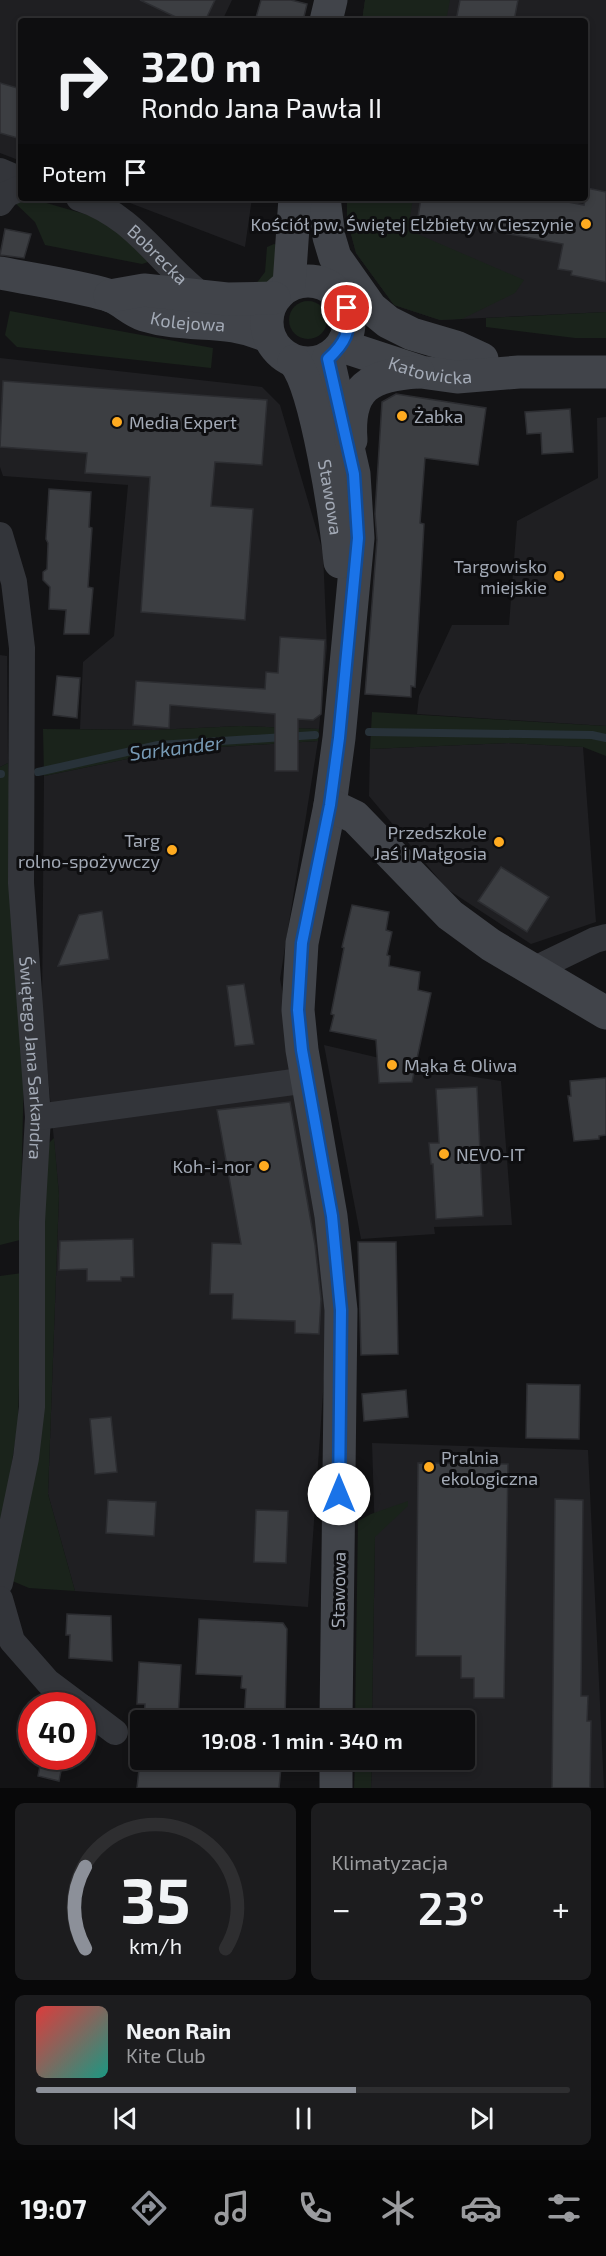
<!DOCTYPE html>
<html lang="pl">
<meta charset="utf-8">
<style>
:root{--surface:#0e0e10;--page:#1c1c1e;--text:#f1f3f6;--muted:#9b9c9f;--line:#2e2e30;--accent:#8c9099}
body{margin:0;font-family:"Exo 2",sans-serif;background:var(--page);color:var(--text);height:100vh;display:flex;flex-direction:column;font-size:22px;white-space:nowrap}
*{box-sizing:border-box;margin:0}
p{font-size:20px;color:var(--muted)}
.icon{flex:none;width:33px;height:33px;fill:none;stroke:currentColor;stroke-width:2;stroke-linecap:round;stroke-linejoin:round}
.map{position:relative;height:1788px;overflow:hidden}
.drawer{display:flex;flex-direction:column;gap:15px;padding:15px;background:#080809;flex:1}
.drawer>*{flex:none}
.hud{position:absolute;left:18px;top:18px;width:570px;height:183px;border-radius:6px;box-shadow:0 3px 9px #0003,0 0 0 2px var(--line);background:#0e0e10;color:var(--text);overflow:hidden}
.speed{position:absolute;left:18px;top:1692px;display:flex;gap:12px;font-size:30px;font-weight:700;text-align:center}
.speed>*{display:grid;place-content:center;width:78px;height:78px;border-radius:50%;background:var(--surface);box-shadow:0 3px 9px #0003,0 0 0 2px var(--line);line-height:1}
.speed .limit{border:9px solid #d22;background:#fff;color:#111}
.pin{position:absolute;display:grid;place-items:center;width:51px;height:51px;color:#fff;margin:-26px;border:3px solid #fff;border-radius:50%;box-shadow:0 2px 6px #0007}
.me{position:absolute;width:66px;margin:-33px;rotate:0deg;stroke-linejoin:round;filter:drop-shadow(0 0 4px #0008)}
.turn{display:flex;align-items:center;gap:21px;height:126px;padding:0 24px;font-size:27px}
.turn .icon{width:78px;height:78px;stroke-width:2.5}
.turn b{display:block;font-size:42px;line-height:51px}
.then{display:flex;align-items:center;height:57px;padding:0 24px;background:#0003;gap:12px;font-size:22px}
.big{font-size:45px;font-weight:600;line-height:1.1}
.drawer .tile{flex:1;display:flex;flex-direction:column;justify-content:center;gap:9px;min-width:0;padding:0 21px;border-radius:9px;background:var(--page)}
.drawer .dial{align-items:center;gap:0}
.dial svg{height:156px;overflow:visible;fill:none;stroke:var(--line);stroke-width:7;stroke-linecap:round;text-anchor:middle}
.dial text{fill:var(--text);stroke:none}
.song{display:flex;align-items:center;gap:18px}
.cover{width:72px;height:72px;border-radius:9px;background:linear-gradient(135deg,hsl(0 70% 55%),hsl(170 70% 35%))}
.played{height:6px;border-radius:3px;background:linear-gradient(90deg,var(--accent) 60%,var(--line) 60%)}
.keys{display:flex;justify-content:space-around;direction:ltr}
.heat{display:flex;justify-content:space-between;align-items:center;font-size:33px;direction:ltr}
.drawer .tiles{flex:1;display:grid;gap:15px;grid-template-columns:1fr 1fr}
.tile:last-child{grid-column:span 2}
.trip{position:absolute;left:130px;top:1710px;width:345px;height:60px;border-radius:6px;background:var(--surface);box-shadow:0 3px 9px #0003,0 0 0 2px var(--line);font-weight:600;line-height:60px;text-align:center}
.menu{display:flex;height:96px;justify-content:space-around;align-items:center;background:#060606;color:var(--muted)}
.menu .icon{width:42px;height:42px}
.menu .active{color:var(--accent)}
.menu b{font-size:27px;color:var(--text)}
.map>svg:first-child{display:block}
</style>
<div class="map">
<svg width="606" height="1788" viewBox="0 0 606 1788">
<rect width="100%" height="100%" fill="#131315"/>
<!-- built -->
<g fill="#1f1f22">
<polygon points="0,0 232,0 222,21 21,21 21,161 0,153"/>
<polygon points="365,0 606,0 606,312 440,320 394,305 356,253 347,219 347,198 585,198 585,21 362,21"/>
<polygon points="117,198 252,198 245,247"/>
<polygon points="0,358 262,387 280,405 323,552 327,647 319,729 241,726 155,730 80,729 83,662 114,636 128,485 3,476 0,467"/>
<polygon points="606,417 606,726 417,714 419,696 452,625 509,625 517,521 598,478 597,418"/>
<polygon points="0,655 7,656 8,763 0,767"/>
<polygon points="318,741 280,979 302,1095 330,1293 308,1607 75,1591 48,1494 59,1195 42,1011 44,776 171,750"/>
<polygon points="508,743 583,747 596,922 531,944 447,889 369,796 370,749"/>
<polygon points="324,1045 435,1071 501,1081 512,1225 434,1227 435,1234 361,1239"/>
<polygon points="372,1443 588,1450 604,1788 371,1788 372,1760 465,1760 465,1720 372,1720 375,1537"/>
</g>
<!-- green -->
<g fill="#1a231b">
<polygon points="365,0 450,0 446,21 362,21"/>
<polygon points="29,198 95,217 118,232 148,262 142,264 45,245 35,222 13,201"/>
<polygon points="347,198 413,198 408,230 524,280 515,293 462,319 440,320 394,305 356,253 347,219"/>
<path d="M274 244 285 246C281 273 278 279 252 289L265 272 267 247Z"/>
<circle cx="308" cy="320" r="19"/>
<polygon points="10,311 213,348 211,368 17,347 5,335"/>
<polygon points="606,312 606,338 575,338 486,327 486,318"/>
<polygon points="372,712 606,726 606,756 583,747 508,743 370,749"/>
<polygon points="241,726 319,729 318,741 171,750 44,776 43,729 155,730"/>
<polygon points="8,763 24,1070 20,1240 0,1245 0,767"/>
<polygon points="54,1138 59,1195 48,1494 75,1591 29,1588 10,1580 45,1147"/>
<polygon points="22,1273 18,1423 0,1539 0,1276"/>
<polygon points="408,1501 408,1506 375,1537 372,1720 355,1720 358,1521 371,1514"/>
<polygon points="355,1760 372,1760 371,1788 354,1788"/>
</g>
<g fill="none" stroke-linecap="round" stroke-linejoin="round">
<!-- stream -->
<g stroke="#283239" stroke-width="8">
<polyline points="369,732 592,735 606,738"/>
<polyline points="38,772 158,745 315,735"/>
<polyline points="0,774 1,774"/>
</g>
</g>
<!-- building -->
<g fill="#3c3e42" stroke="#2c2d31" stroke-width="1.5">
<polygon points="140,0 215,0 205,21 184,21"/>
<polygon points="261,0 291,0 307,4 303,21 255,21"/>
<polygon points="460,0 518,0 514,21 456,21"/>
<polygon points="0,83 21,89 21,139 0,133"/>
<polygon points="587,188 606,192 606,282 571,275 572,271 558,269 563,244 418,217 421,198 548,198 584,205"/>
<polygon points="5,229 31,234 24,258 0,255"/>
<polygon points="3,381 267,400 262,465 215,462 211,506 253,509 245,620 141,612 150,477 85,473 87,453 0,447"/>
<polygon points="396,394 486,408 478,465 425,458 420,523 424,524 415,687 411,686 411,697 365,694 377,540 375,514 382,402"/>
<polygon points="570,409 573,452 542,454 541,433 527,434 525,412"/>
<polygon points="49,489 91,492 89,527 92,528 88,587 93,588 89,634 64,634 66,610 49,609 50,587 43,580 43,572 47,569 48,543 46,539"/>
<polygon points="280,637 325,640 321,714 313,720 298,719 298,771 275,771 275,714 170,705 169,728 133,725 136,681 265,689 266,672 278,673"/>
<polygon points="57,676 80,678 77,718 53,715"/>
<polygon points="501,867 549,897 527,932 478,901"/>
<polygon points="352,905 389,912 386,930 392,932 387,955 390,956 389,966 420,972 418,990 431,993 412,1082 379,1083 376,1040 330,1031 334,1015 331,1014 344,948 342,947"/>
<polygon points="102,911 109,959 58,966 79,915"/>
<polygon points="244,984 254,1044 235,1046 227,986"/>
<polygon points="606,1078 606,1135 599,1136 599,1139 574,1141 568,1096 571,1096 570,1081"/>
<polygon points="477,1087 483,1216 436,1219 433,1164 431,1164 429,1143 439,1143 436,1089"/>
<polygon points="290,1102 315,1245 321,1299 319,1334 295,1333 295,1321 232,1319 233,1294 210,1294 212,1243 241,1244 217,1110"/>
<polygon points="133,1239 134,1277 121,1277 121,1281 87,1281 87,1269 59,1270 60,1241"/>
<polygon points="358,1242 396,1242 398,1354 361,1355"/>
<polygon points="527,1384 580,1385 579,1439 526,1438"/>
<polygon points="406,1390 408,1417 364,1421 362,1394"/>
<polygon points="111,1417 117,1472 95,1474 90,1419"/>
<polygon points="418,1463 508,1464 504,1698 474,1698 474,1678 461,1678 461,1656 416,1656"/>
<polygon points="555,1499 583,1500 581,1696 588,1696 587,1721 591,1721 590,1788 552,1788"/>
<polygon points="108,1500 156,1502 154,1536 106,1533"/>
<polygon points="256,1510 288,1511 286,1563 254,1562"/>
<polygon points="67,1614 111,1616 112,1661 69,1658 70,1635 66,1635"/>
<polygon points="199,1619 283,1623 287,1629 285,1720 244,1720 246,1689 241,1688 242,1676 196,1674"/>
<polygon points="139,1662 181,1665 178,1720 144,1720 145,1704 137,1704"/>
<polygon points="42,1756 64,1756 59,1781 38,1776"/>
<polygon points="140,1760 216,1760 281,1767 279,1788 137,1788"/>
</g>
<g fill="none" stroke-linecap="round" stroke-linejoin="round">
<!-- street -->
<g stroke="#33353a" stroke-width="26">
<polyline points="0,171 21,180"/>
<path id="s1" d="M79 198C135 216 159 263 204 297"/>
<polyline points="0,203 7,194 21,188"/>
<path id="s2" d="M0 535 14 582 22 648 21 883 38 1117 32 1222V1407L26 1458 0 1583"/>
<polyline points="535,969 595,940 606,937"/>
<polyline points="38,1117 308,1080"/>
<polyline points="0,1599 12,1641 48,1682 80,1706"/>
<polyline points="82,1707 115,1732"/>
</g>
<!-- secondary -->
<g stroke="#41444a" stroke-width="33">
<polyline points="326,21 331,0"/>
<polyline points="324,198 329,237 335,257 371,308 388,322 412,334 456,347 482,359"/>
<path id="s3" d="M0 273C36 280 73 285 108 295 121 299 131 311 144 315 189 329 225 316 269 337"/>
<circle cx="308" cy="322" r="41"/>
<polyline points="289,285 295,198"/>
<polyline points="110,296 144,290 227,299 274,298"/>
<path id="s4" d="M342 346 421 372 457 377 519 372H606"/>
<polyline points="328,359 354,474 358,538 339,738 330,805 302,943 298,1010 302,1050 331,1216 341,1310 336,1720"/>
<path id="s5" d="M294 361C317 389 336 521 340 562"/>
<path d="M351 440C347 387 370 375 418 372"/>
<polyline points="330,805 355,817 450,915 491,945 606,1013"/>
<polyline points="336,1788 336,1760"/>
</g>
</g>
<g fill="none" stroke-linecap="round" stroke-linejoin="round">
<!-- route casing -->
<g stroke="#114b97" stroke-width="15">
<path id="route" d="M339 1494 341 1310 332 1216 302 1050 298 1010 302 943 330 805 339 738 358 538 354 474 328 359C345 343 351 332 347 308"/>
</g>
<!-- route -->
<use href="#route" stroke="#1a73e8" stroke-width="10"/>
</g>
<!-- markers -->
<g fill="#ffab20" stroke="#0e0e10" stroke-width="2">
<circle cx="586" cy="224" r="6"/>
<circle cx="402" cy="416" r="6"/>
<circle cx="117" cy="422" r="6"/>
<circle cx="559" cy="576" r="6"/>
<circle cx="499" cy="842" r="6"/>
<circle cx="172" cy="850" r="6"/>
<circle cx="392" cy="1065" r="6"/>
<circle cx="444" cy="1154" r="6"/>
<circle cx="264" cy="1166" r="6"/>
<circle cx="429" cy="1467" r="6"/>
</g>
<g text-anchor="middle" dominant-baseline="central" stroke-width="6" stroke-linejoin="round" paint-order="stroke">
<!-- poi labels -->
<g font-size="18" fill="#a3aab6" stroke="#0e0e10" text-anchor="end">
<text x="574" y="224">Kościół pw. Świętej Elżbiety w Cieszynie</text>
<text x="414" y="416" text-anchor="start">Żabka</text>
<text x="129" y="422" text-anchor="start">Media Expert</text>
<text x="547" y="566">Targowisko<tspan x="547" dy="21">miejskie</tspan></text>
<text x="487" y="832">Przedszkole<tspan x="487" dy="21">Jaś i Małgosia</tspan></text>
<text x="160" y="840">Targ<tspan x="160" dy="21">rolno-spożywczy</tspan></text>
<text x="404" y="1065" text-anchor="start">Mąka &amp; Oliwa</text>
<text x="456" y="1154" text-anchor="start">NEVO-IT</text>
<text x="252" y="1166">Koh-i-nor</text>
<text x="441" y="1457" text-anchor="start">Pralnia<tspan x="441" dy="21">ekologiczna</tspan></text>
</g>
<!-- street labels -->
<g font-size="18" fill="#a3aab6" stroke="#0e0e10">
<text stroke="none"><textPath href="#s1" startOffset="98">Bobrecka</textPath></text>
<text stroke="none"><textPath href="#s3" startOffset="196">Kolejowa</textPath></text>
<text stroke="none"><textPath href="#s4" startOffset="92">Katowicka</textPath></text>
<text stroke="none"><textPath href="#s5" startOffset="142">Stawowa</textPath></text>
<text stroke="none"><textPath href="#s2" startOffset="526">Świętego Jana Sarkandra</textPath></text>
<text transform="translate(338 1590) rotate(-89)">Stawowa</text>
</g>
<!-- water labels -->
<g font-size="20" font-style="italic" fill="#779ab5" stroke="#0e0e10">
<text transform="translate(176 747) rotate(-7)">Sarkander</text>
</g>
</g>
</svg>
<div class="speed"><div class="limit">40</div></div>
<div class="pin" style="left:347px;top:308px;background:#d93025"><svg class="icon" aria-label="arrive" viewBox="0 0 24 24"><path d="M6 21V4h12l-3 4 3 4H6"/></svg></div>
<svg class="me" style="left:339px;top:1494px" viewBox="-20 -20 40 40"><circle r="19" fill="#fff"/><path d="M0-13L10 11 0 6-10 11z" fill="#1a73e8"/></svg>
<div class="trip">19:08 · 1 min · 340 m</div>
<div class="hud">
<div class="turn"><svg class="icon" aria-label="right" viewBox="0 0 24 24"><path d="M7 20v-9h11M14 6l5 5-5 5"/></svg><div><b>320 m</b>Rondo Jana Pawła II</div></div>
<div class="then">Potem<svg class="icon" aria-label="arrive" viewBox="0 0 24 24"><path d="M6 21V4h12l-3 4 3 4H6"/></svg></div>
</div>
</div>
<section class="drawer">
<div class="tiles">
<div class="tile dial"><svg viewBox="0 0 100 80">
<path d="M14 69A42 42 0 1 1 86 69"/>
<path d="M14 69A42 42 0 0 1 14 27" stroke="#8c9099"/>
<text x="50" y="56" font-size="32" font-weight="700">35</text>
<text x="50" y="72" font-size="11">km/h</text>
</svg></div>
<div class="tile"><p>Klimatyzacja</p>
<div class="heat"><a>−</a><b class="big">23°</b><a>+</a></div>
</div>
<div class="tile">
<div class="song"><i class="cover"></i><div><b>Neon Rain</b><p>Kite Club</p></div></div>
<div class="played"></div>
<div class="keys"><svg class="icon" aria-label="previous" viewBox="0 0 24 24"><path d="M18 5L8 12l10 7zM5 5v14"/></svg><svg class="icon" aria-label="pause" viewBox="0 0 24 24"><path d="M8 5v14M16 5v14"/></svg><svg class="icon" aria-label="next" viewBox="0 0 24 24"><path d="M6 5l10 7-10 7zM19 5v14"/></svg></div>
</div>
</div>
</section>
<nav class="menu">
<b>19:07</b>
<svg class="icon active" aria-label="directions" viewBox="0 0 24 24"><path d="M12 3l9 9-9 9-9-9zM9 14v-3h6M13 9l2 2-2 2"/></svg>
<svg class="icon" aria-label="music" viewBox="0 0 24 24"><path d="M9 18V5l10-2v13"/><circle cx="6" cy="18" r="3"/><circle cx="16" cy="16" r="3"/></svg>
<svg class="icon" aria-label="phone" viewBox="0 0 24 24"><path d="M5 4h4l2 5-3 2q2 4 5 5l2-3 5 2v4C11 20 4 13 5 4z"/></svg>
<svg class="icon" aria-label="climate" viewBox="0 0 24 24"><path d="M12 3v18M4 7l16 10M4 17L20 7"/></svg>
<svg class="icon" aria-label="car" viewBox="0 0 24 24"><path d="M5 17H2v-5l4-1 3-4h7l3 4 3 1v5h-3M9 17h6M6 11h13"/><circle cx="7" cy="17" r="2"/><circle cx="17" cy="17" r="2"/></svg>
<svg class="icon" aria-label="filters" viewBox="0 0 24 24"><path d="M4 7h16M4 17h16"/><circle cx="9" cy="7" r="2"/><circle cx="15" cy="17" r="2"/></svg>
</nav>
